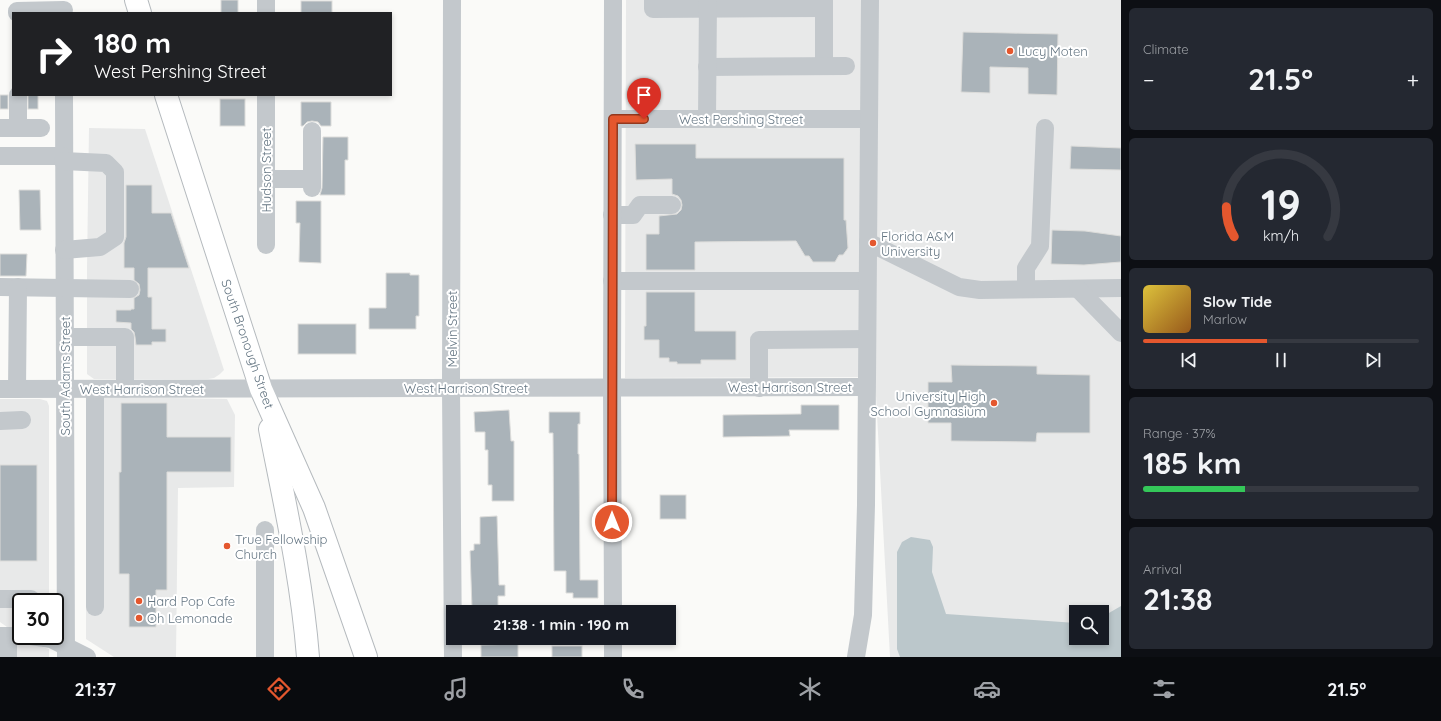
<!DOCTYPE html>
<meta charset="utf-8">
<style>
:root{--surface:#171b24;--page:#242831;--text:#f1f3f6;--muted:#9ea1a6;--line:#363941;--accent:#e4572e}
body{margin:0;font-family:Quicksand,sans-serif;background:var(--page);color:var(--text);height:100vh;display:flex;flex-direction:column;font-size:15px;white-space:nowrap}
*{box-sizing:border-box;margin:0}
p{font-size:13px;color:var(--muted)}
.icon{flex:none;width:22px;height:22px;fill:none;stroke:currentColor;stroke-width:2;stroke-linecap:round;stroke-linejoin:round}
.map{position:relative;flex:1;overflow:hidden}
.drawer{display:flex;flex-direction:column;gap:8px;padding:8px;background:#0d0f14;width:320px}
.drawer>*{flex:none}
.banner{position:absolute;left:12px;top:12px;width:380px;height:84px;border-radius:0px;box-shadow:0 2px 6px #0003;background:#202124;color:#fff;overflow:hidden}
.tools{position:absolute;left:1069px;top:605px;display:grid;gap:8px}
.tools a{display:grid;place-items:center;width:40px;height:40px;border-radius:0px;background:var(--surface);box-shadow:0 2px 6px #0003;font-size:20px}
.speed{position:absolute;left:12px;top:593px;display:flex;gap:8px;font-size:20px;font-weight:700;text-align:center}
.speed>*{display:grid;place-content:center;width:52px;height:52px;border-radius:50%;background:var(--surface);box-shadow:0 2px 6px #0003;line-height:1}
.speed .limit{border:2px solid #111;border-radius:6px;background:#fff;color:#111}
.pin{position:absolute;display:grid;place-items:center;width:34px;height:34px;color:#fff;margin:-41px -17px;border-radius:50% 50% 50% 0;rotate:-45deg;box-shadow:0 0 4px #0007}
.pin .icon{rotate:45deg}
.me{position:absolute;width:44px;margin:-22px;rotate:0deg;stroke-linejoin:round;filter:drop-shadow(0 0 3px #0008)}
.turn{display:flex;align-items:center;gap:14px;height:84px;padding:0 16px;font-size:18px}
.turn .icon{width:52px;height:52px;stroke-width:2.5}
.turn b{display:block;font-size:28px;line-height:34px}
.big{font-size:30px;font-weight:700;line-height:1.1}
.drawer .tile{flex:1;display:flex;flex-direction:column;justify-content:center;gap:6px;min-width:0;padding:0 14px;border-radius:6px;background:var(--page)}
.drawer .dial{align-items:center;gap:0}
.dial svg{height:104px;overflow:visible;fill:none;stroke:var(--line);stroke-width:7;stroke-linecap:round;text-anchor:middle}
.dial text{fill:var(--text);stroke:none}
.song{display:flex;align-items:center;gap:12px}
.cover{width:48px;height:48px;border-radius:6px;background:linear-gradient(135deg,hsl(50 70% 55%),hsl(30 70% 35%))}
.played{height:4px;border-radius:2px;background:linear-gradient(90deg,var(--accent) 45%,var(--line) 45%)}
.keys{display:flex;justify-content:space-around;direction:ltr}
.heat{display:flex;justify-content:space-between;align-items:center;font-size:22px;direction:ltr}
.charge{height:6px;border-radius:3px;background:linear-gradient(90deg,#34c759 37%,var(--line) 0)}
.trip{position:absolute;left:446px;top:605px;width:230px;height:40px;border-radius:0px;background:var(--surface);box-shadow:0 2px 6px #0003;font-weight:700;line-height:40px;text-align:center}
.tabs{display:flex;height:64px;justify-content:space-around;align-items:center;background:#090b0e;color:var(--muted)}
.tabs .icon{width:28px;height:28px}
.tabs .current{color:var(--accent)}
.tabs b{font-size:18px;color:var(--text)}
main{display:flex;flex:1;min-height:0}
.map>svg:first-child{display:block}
</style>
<main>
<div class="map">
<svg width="1121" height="657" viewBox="0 0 1121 657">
<rect width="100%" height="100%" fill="#fafaf8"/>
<!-- built -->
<g fill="#e8e9e9" fill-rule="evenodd">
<path d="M626 0H1121V657H890L875 377 625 378ZM1076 612H1102V638H1076Z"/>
<polygon points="89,128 145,129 224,370 220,374 214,378 208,379 94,379 87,374 87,268"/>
<polygon points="116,397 227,399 235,415 234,487 178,488 176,657 114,657 86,639 86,403 101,398"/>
<polygon points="0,399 40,399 47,401 49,406 49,602 21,602 21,627 7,627 0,622"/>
<polygon points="0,644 36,645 49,649 49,657 0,657"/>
</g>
<!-- water -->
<polygon fill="#bbc7cb" points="911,537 930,540 933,547 932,572 946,614 1076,623 1076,638 1102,638 1102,617 1121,606 1121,657 900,657 897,649 897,552 902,542"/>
<!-- building -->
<g fill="#aab3b9" stroke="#dcdcda">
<rect x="221" y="0" width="17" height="13"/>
<rect x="301" y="1" width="31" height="12"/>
<polygon points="963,32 1058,34 1057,95 1028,94 1028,68 990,67 990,93 961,92"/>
<rect x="0" y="95" width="8" height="14"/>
<rect x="28" y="95" width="10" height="14"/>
<rect x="220" y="99" width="25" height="27"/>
<polygon points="301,102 331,102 331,126 321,126 318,122 312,121 307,122 303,126 301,126"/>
<polygon points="323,137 348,137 348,160 345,160 345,195 320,195 322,188"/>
<polygon points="635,144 696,144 696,158 844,158 844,220 846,220 848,248 843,255 839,255 835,262 813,262 809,256 805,256 796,241 695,242 695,270 646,270 646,234 659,234 659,216 677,214 681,210 682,205 681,200 678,196 672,194 672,179 636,180"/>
<polygon points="1071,146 1121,148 1121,170 1070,169"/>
<polygon points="126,185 152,185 152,213 171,213 189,268 148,268 148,297 152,297 152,329 166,329 166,342 152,342 152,345 136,345 135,337 134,332 131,329 131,323 116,322 116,310 131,310 131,309 134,309 134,298 139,295 140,290 139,284 134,280 134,268 124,268 124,243 126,237"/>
<polygon points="19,190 40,190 41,230 20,230"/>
<polygon points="296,201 321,201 321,263 299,262 300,223 296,223"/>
<polygon points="1052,230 1085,231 1121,236 1121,262 1084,265 1051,264"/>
<polygon points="0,254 27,254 26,276 0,276"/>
<polygon points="386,273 410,273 410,275 419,275 419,316 416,316 416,329 369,329 369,308 386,308"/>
<polygon points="646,292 695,292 695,331 736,331 736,360 701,360 701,364 677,364 677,362 669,362 669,358 659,358 659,340 644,340 644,326 646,326"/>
<rect x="298" y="324" width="58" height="30"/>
<polygon points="951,365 1037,366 1037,374 1090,375 1090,433 1037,433 1036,442 951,441 951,423 928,423 928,382 952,382"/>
<polygon points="121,403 167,403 167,437 231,437 231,472 167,472 167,590 156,590 156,627 129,627 129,574 119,574 119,472 121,472"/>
<polygon points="801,405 839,405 839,430 789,430 790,436 723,437 723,415 801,414"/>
<polygon points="509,410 511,441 514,441 514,501 492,501 492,485 488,485 488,450 485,450 485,432 475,432 474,412"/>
<polygon points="549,412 580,412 580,424 578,424 578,454 579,454 580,580 598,580 598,598 573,598 573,593 566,593 566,571 554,571 553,433 549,433"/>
<rect x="0" y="465" width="37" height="96"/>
<rect x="660" y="495" width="26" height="24"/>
<polygon points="497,516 499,585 505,585 505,596 498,596 498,612 475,612 475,608 472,608 470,551 474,550 474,544 480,544 480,517"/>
<polygon points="518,644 518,657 481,657 481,645"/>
<rect x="552" y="646" width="30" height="11"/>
</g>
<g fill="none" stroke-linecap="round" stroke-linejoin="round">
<!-- major casing -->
<g stroke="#b5babe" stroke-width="24">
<g id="major">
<polyline points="136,0 140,13"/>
<polyline points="166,95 261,389 314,508 366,657"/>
<path d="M270 429C285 505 302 580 308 657"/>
</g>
</g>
<!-- minor -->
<g stroke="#c3c8cc" stroke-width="18">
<polyline points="452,0 451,388 453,657"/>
<polyline points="653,0 653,9 824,8"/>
<polyline points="824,0 824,66"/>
<polyline points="17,13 17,11 64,10"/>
<polyline points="266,13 266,0"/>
<polyline points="707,67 846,66"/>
<polyline points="18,95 18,128"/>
<polyline points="64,95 66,657"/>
<polyline points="613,119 869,119"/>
<polyline points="707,119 708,0"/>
<polyline points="0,128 41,128"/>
<polyline points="0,156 63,156"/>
<polyline points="63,161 106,163 115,172 115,237 100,247 64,250"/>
<polyline points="266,179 312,179"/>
<polyline points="312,188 312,131"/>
<polyline points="612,215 633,215 640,205 672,205"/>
<polyline points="868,242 959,287 980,290 1121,288"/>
<polyline points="266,245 266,95"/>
<polyline points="612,281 867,281"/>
<polyline points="0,287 130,289"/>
<polyline points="1026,289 1026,268 1040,246 1045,128"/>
<polyline points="1078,289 1121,333"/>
<polyline points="65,337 125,337 125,389"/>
<polyline points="759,388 759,340 867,339"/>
<polyline points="0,389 866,387"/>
<polyline points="17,389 18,287"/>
<polyline points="0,421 22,420"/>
<polyline points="265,530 265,657"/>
<polyline points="0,599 31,599"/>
<polyline points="95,607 95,389"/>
<polyline points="613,612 612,388 613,0"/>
<polyline points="0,636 31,636 51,639 87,657"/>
<polyline points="8,636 8,657"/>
<polyline points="613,638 613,657"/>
<polyline points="856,657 863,615 866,505 870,0"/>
</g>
<!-- major -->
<use href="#major" stroke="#fff" stroke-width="22"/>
</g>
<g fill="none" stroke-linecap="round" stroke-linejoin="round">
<!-- route casing -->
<g stroke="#94391e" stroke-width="10">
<polyline id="route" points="612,522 613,119 644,119"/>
</g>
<!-- route -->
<use href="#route" stroke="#e4572e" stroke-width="7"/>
</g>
<!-- markers -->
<g fill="#e4572e" stroke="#fff" stroke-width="1.5">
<circle cx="1010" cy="51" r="4"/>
<circle cx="873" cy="243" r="4"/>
<circle cx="994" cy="403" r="4"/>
<circle cx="227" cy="546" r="4"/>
<circle cx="139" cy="601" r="4"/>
<circle cx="139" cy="618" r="4"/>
</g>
<g text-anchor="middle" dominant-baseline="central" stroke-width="4" stroke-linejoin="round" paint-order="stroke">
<!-- poi labels -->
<g font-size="13" fill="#657683" stroke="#fff" text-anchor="start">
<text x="1018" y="51">Lucy Moten</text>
<text x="881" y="236">Florida A&amp;M<tspan x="881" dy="15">University</tspan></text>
<text x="986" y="396" text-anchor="end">University High<tspan x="986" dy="15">School Gymnasium</tspan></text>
<text x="235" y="539">True Fellowship<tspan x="235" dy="15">Church</tspan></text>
<text x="147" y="601">Hard Pop Cafe</text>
<text x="147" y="618">Oh Lemonade</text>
</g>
<!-- street labels -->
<g font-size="13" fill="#657683" stroke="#fff">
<text x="741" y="119">West Pershing Street</text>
<text transform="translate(266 170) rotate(-90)">Hudson Street</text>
<text transform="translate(452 329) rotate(-90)">Melvin Street</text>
<text transform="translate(248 344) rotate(71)">South Bronough Street</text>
<text transform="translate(65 376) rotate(-90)">South Adams Street</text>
<text x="790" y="387">West Harrison Street</text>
<text x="466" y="388">West Harrison Street</text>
<text x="142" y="389">West Harrison Street</text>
</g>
</g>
</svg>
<div class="tools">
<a><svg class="icon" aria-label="search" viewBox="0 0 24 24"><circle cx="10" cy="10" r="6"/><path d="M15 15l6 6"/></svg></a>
</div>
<div class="speed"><div class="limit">30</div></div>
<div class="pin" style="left:644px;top:119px;background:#d93025"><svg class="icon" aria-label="arrive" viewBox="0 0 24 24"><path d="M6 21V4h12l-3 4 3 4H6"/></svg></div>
<svg class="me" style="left:612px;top:522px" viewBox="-20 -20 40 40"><circle r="17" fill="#e4572e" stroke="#fff" stroke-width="3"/><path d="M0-11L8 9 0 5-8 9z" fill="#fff"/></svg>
<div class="trip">21:38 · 1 min · 190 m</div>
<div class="banner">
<div class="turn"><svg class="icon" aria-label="right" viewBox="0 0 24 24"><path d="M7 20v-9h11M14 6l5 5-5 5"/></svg><div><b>180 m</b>West Pershing Street</div></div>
</div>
</div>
<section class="drawer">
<div class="tile"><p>Climate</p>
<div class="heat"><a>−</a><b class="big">21.5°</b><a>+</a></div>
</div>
<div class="tile dial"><svg viewBox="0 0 100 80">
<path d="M14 69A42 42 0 1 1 86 69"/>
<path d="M14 69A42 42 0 0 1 8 46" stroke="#e4572e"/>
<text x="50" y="56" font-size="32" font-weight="700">19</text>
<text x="50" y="72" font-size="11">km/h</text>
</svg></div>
<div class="tile">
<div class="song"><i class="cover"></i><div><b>Slow Tide</b><p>Marlow</p></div></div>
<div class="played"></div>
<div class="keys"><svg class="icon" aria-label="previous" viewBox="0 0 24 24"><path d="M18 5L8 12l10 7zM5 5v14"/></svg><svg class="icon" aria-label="pause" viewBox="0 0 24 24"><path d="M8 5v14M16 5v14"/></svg><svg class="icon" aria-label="next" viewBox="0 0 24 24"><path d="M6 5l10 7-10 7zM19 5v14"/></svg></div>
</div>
<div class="tile"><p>Range · 37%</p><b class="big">185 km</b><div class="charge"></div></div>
<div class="tile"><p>Arrival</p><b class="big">21:38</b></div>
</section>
</main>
<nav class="tabs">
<b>21:37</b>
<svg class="icon current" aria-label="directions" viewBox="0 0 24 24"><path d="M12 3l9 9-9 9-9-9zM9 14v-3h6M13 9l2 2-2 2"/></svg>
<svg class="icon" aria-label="music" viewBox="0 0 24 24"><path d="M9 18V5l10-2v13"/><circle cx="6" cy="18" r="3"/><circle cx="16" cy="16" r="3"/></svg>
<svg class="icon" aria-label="phone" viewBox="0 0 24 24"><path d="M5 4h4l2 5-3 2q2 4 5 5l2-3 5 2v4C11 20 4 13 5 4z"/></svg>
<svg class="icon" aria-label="climate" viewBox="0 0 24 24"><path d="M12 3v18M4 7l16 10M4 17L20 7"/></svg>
<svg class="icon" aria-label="car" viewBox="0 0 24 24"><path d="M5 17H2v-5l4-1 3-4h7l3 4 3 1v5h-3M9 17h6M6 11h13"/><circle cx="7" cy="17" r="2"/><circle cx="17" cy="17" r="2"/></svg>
<svg class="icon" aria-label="filters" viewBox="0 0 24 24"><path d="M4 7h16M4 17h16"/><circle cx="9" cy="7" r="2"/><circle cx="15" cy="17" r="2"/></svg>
<b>21.5°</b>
</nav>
